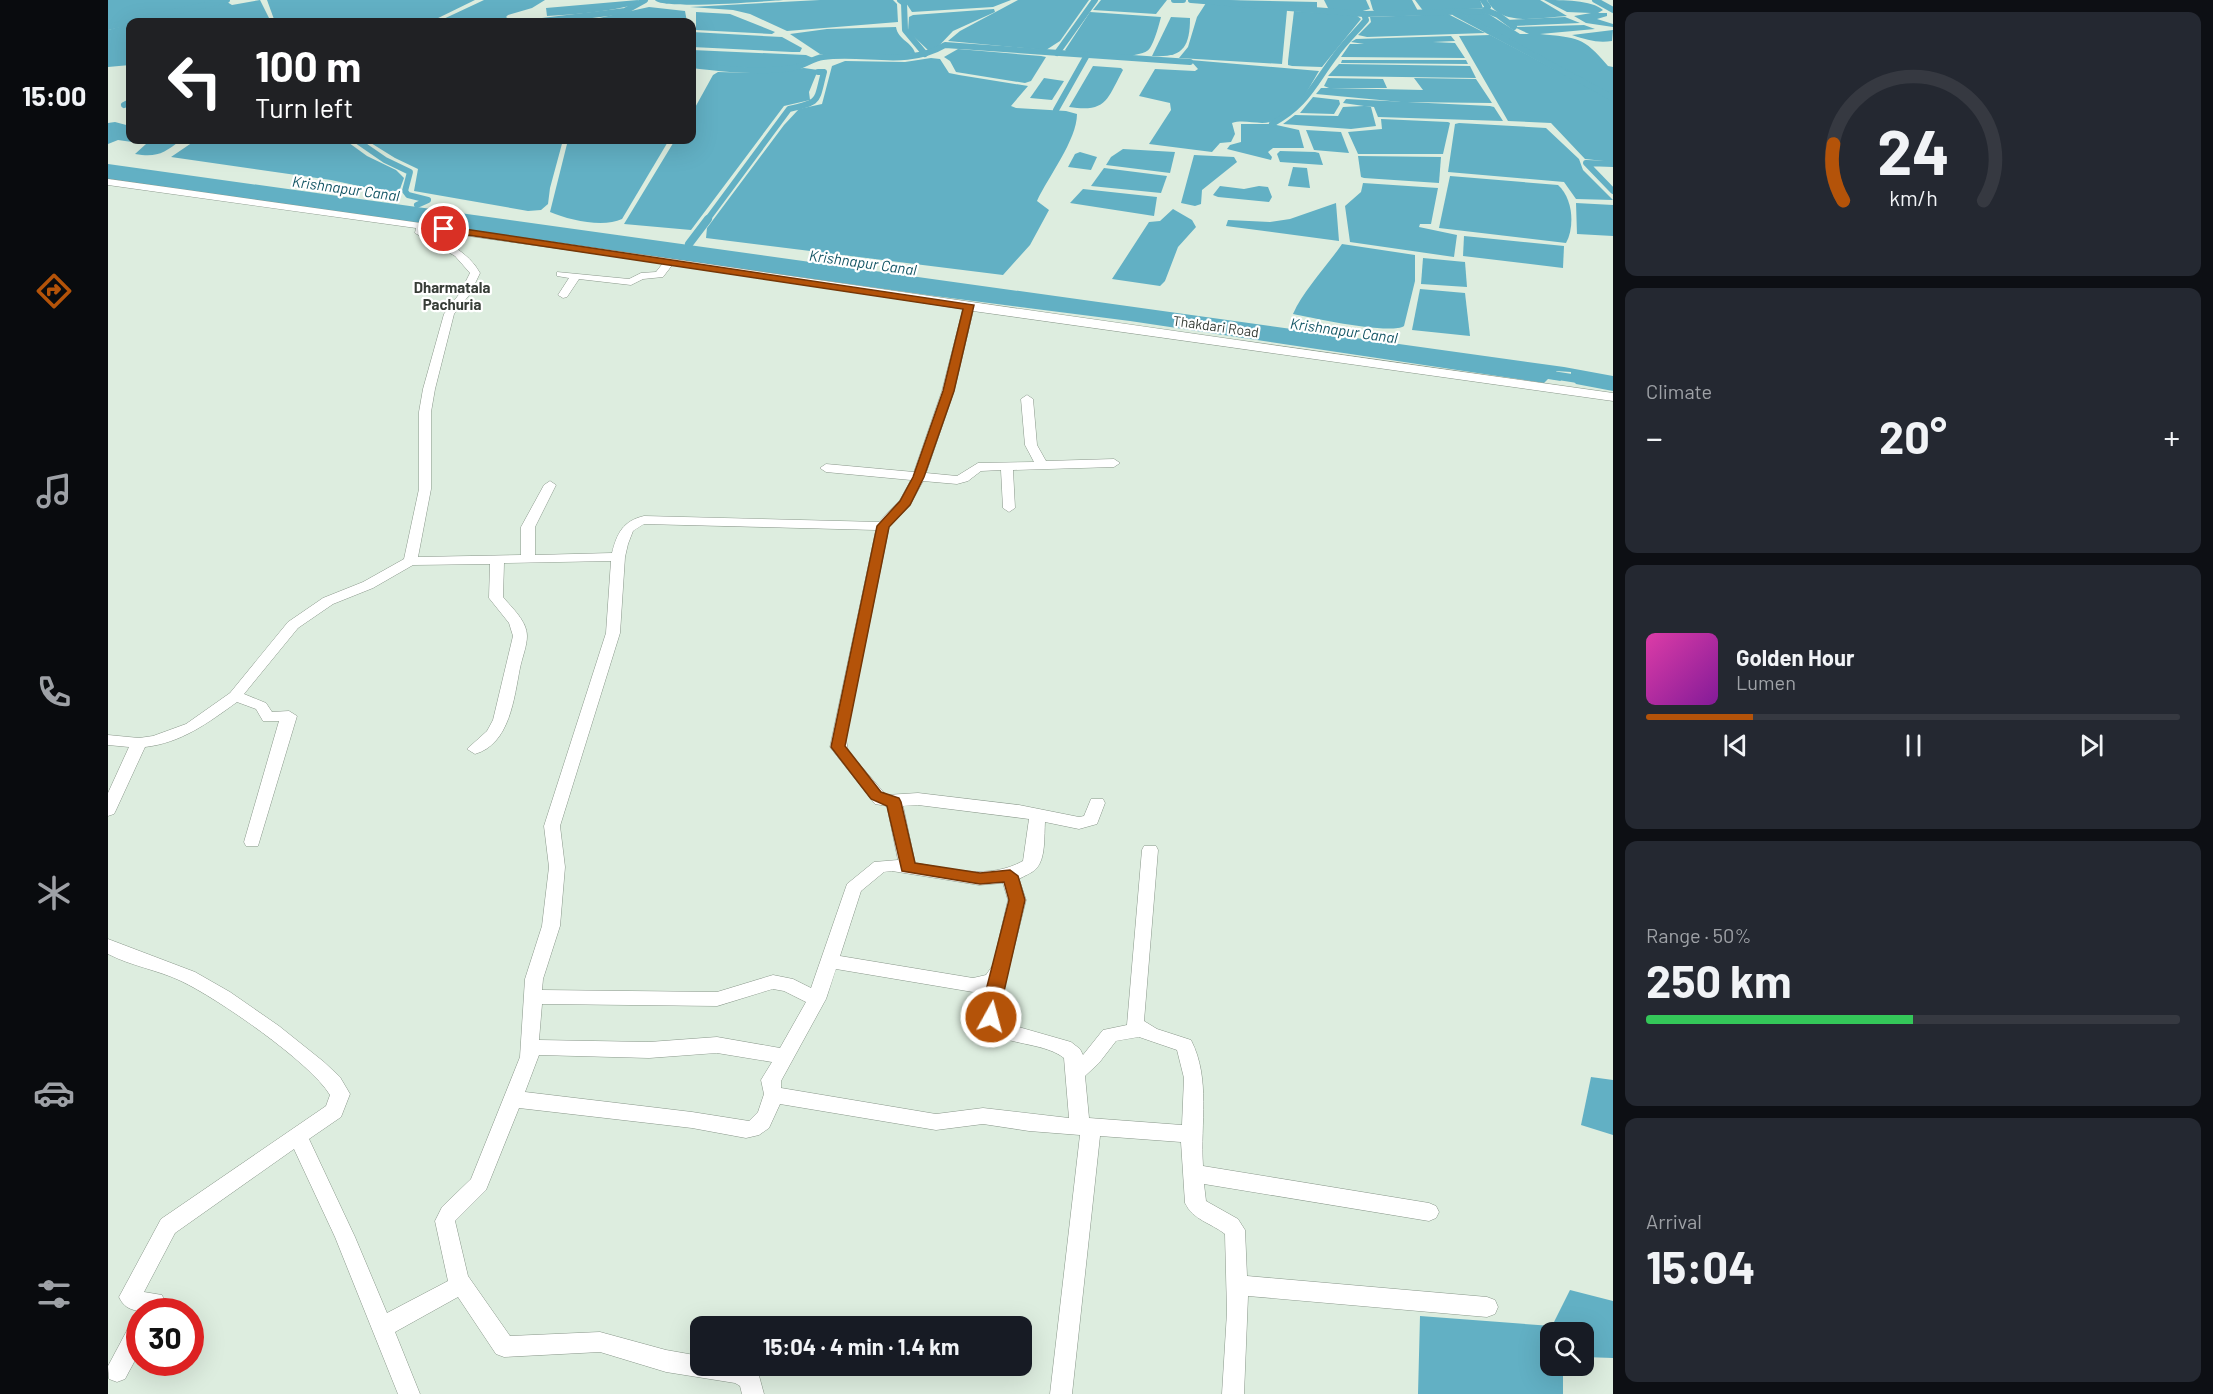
<!DOCTYPE html>
<meta charset="utf-8">
<style>
:root{--surface:#171b24;--page:#242831;--text:#f1f3f6;--muted:#9ea1a6;--line:#363941;--accent:#b45309}
body{margin:0;font-family:Barlow,sans-serif;background:var(--page);color:var(--text);height:100vh;display:flex;flex-direction:column;font-size:22px;white-space:nowrap}
*{box-sizing:border-box;margin:0}
p{font-size:20px;color:var(--muted)}
.icon{flex:none;width:33px;height:33px;fill:none;stroke:currentColor;stroke-width:2;stroke-linecap:round;stroke-linejoin:round}
.map{position:relative;flex:1;overflow:hidden}
.sheet{display:flex;flex-direction:column;gap:12px;padding:12px;background:#0d0f14;width:600px}
.sheet>*{flex:none}
.banner{position:absolute;left:18px;top:18px;width:570px;height:126px;border-radius:12px;box-shadow:0 6px 24px #0002;background:#202124;color:#fff;overflow:hidden}
.tools{position:absolute;left:1432px;top:1322px;display:grid;gap:12px}
.tools a{display:grid;place-items:center;width:54px;height:54px;border-radius:12px;background:var(--surface);box-shadow:0 6px 24px #0002;font-size:30px}
.speed{position:absolute;left:18px;top:1298px;display:flex;gap:12px;font-size:30px;font-weight:700;text-align:center}
.speed>*{display:grid;place-content:center;width:78px;height:78px;border-radius:50%;background:var(--surface);box-shadow:0 6px 24px #0002;line-height:1}
.speed .limit{border:9px solid #d22;background:#fff;color:#111}
.pin{position:absolute;display:grid;place-items:center;width:51px;height:51px;color:#fff;margin:-26px;border:3px solid #fff;border-radius:50%;box-shadow:0 2px 6px #0007}
.me{position:absolute;width:66px;margin:-33px;rotate:7deg;stroke-linejoin:round;filter:drop-shadow(0 0 4px #0008)}
.turn{display:flex;align-items:center;gap:21px;height:126px;padding:0 30px;font-size:27px}
.turn .icon{width:78px;height:78px;stroke-width:2.5}
.turn b{display:block;font-size:42px;line-height:51px}
.big{font-size:45px;font-weight:700;line-height:1.1}
.sheet .tile{flex:1;display:flex;flex-direction:column;justify-content:center;gap:9px;min-width:0;padding:0 21px;border-radius:12px;background:var(--page)}
.sheet .dial{align-items:center;gap:0}
.dial svg{height:156px;overflow:visible;fill:none;stroke:var(--line);stroke-width:7;stroke-linecap:round;text-anchor:middle}
.dial text{fill:var(--text);stroke:none}
.song{display:flex;align-items:center;gap:18px}
.cover{width:72px;height:72px;border-radius:9px;background:linear-gradient(135deg,hsl(320 70% 55%),hsl(290 70% 35%))}
.played{height:6px;border-radius:3px;background:linear-gradient(90deg,var(--accent) 20%,var(--line) 20%)}
.keys{display:flex;justify-content:space-around;direction:ltr}
.heat{display:flex;justify-content:space-between;align-items:center;font-size:33px;direction:ltr}
.charge{height:9px;border-radius:4px;background:linear-gradient(90deg,#34c759 50%,var(--line) 0)}
.trip{position:absolute;left:582px;top:1316px;width:342px;height:60px;border-radius:12px;background:var(--surface);box-shadow:0 6px 24px #0002;font-weight:700;line-height:60px;text-align:center}
main{display:flex;flex:1;min-height:0}
.dock{display:flex;flex-direction:column;width:108px;justify-content:space-around;align-items:center;background:#090b0e;color:var(--muted)}
.dock .icon{width:42px;height:42px}
.dock .active{color:var(--accent)}
.dock b{font-size:27px;color:var(--text)}
.map>svg:first-child{display:block}
</style>
<main>
<nav class="dock">
<b>15:00</b>
<svg class="icon active" aria-label="directions" viewBox="0 0 24 24"><path d="M12 3l9 9-9 9-9-9zM9 14v-3h6M13 9l2 2-2 2"/></svg>
<svg class="icon" aria-label="music" viewBox="0 0 24 24"><path d="M9 18V5l10-2v13"/><circle cx="6" cy="18" r="3"/><circle cx="16" cy="16" r="3"/></svg>
<svg class="icon" aria-label="phone" viewBox="0 0 24 24"><path d="M5 4h4l2 5-3 2q2 4 5 5l2-3 5 2v4C11 20 4 13 5 4z"/></svg>
<svg class="icon" aria-label="climate" viewBox="0 0 24 24"><path d="M12 3v18M4 7l16 10M4 17L20 7"/></svg>
<svg class="icon" aria-label="car" viewBox="0 0 24 24"><path d="M5 17H2v-5l4-1 3-4h7l3 4 3 1v5h-3M9 17h6M6 11h13"/><circle cx="7" cy="17" r="2"/><circle cx="17" cy="17" r="2"/></svg>
<svg class="icon" aria-label="filters" viewBox="0 0 24 24"><path d="M4 7h16M4 17h16"/><circle cx="9" cy="7" r="2"/><circle cx="15" cy="17" r="2"/></svg>
</nav>
<div class="map">
<svg width="1505" height="1394" viewBox="0 0 1505 1394">
<rect width="100%" height="100%" fill="#ddeddf"/>
<!-- water -->
<g fill="#62b0c4">
<polygon points="0,0 111,0 0,26"/>
<polygon points="152,0 163,22 30,22 119,2 124,5"/>
<polygon points="159,0 367,0 322,22 167,22"/>
<polygon points="376,0 437,0 424,8 400,15 398,17 404,22 329,22"/>
<path d="M530 0 529 4C500 12 470 14 439 16L438 8Z"/>
<path d="M547 0H677C657 1 554 10 547 0Z"/>
<polygon points="712,0 785,0 789,4 790,22 679,31 642,14 625,10 582,7"/>
<polygon points="796,0 903,0 885,7 804,12"/>
<polygon points="910,0 981,0 952,41 938,50 840,41 852,31"/>
<polygon points="993,0 1059,0 1048,14 985,10"/>
<polygon points="1117,0 1209,2 1209,9 1118,1"/>
<polygon points="1216,0 1258,0 1262,9 1251,12 1221,10"/>
<polygon points="1262,0 1304,0 1310,11 1269,13 1265,10"/>
<polygon points="1307,0 1372,0 1375,8 1316,12"/>
<path d="M1379 0H1432L1459 16C1431 17 1394 28 1379 0Z"/>
<path d="M1436 0C1454 0 1484 0 1495 10L1490 13H1499V16L1489 19 1505 24V27L1478 23 1466 16 1483 13 1459 12Z"/>
<polygon points="1098,3 1179,10 1174,64 1071,58 1080,47 1089,17"/>
<polygon points="541,7 577,11 579,22 445,21 491,18"/>
<polygon points="886,9 887,12 845,31 825,52 821,51 800,31 801,17 805,15"/>
<polygon points="1186,11 1248,15 1253,19 1214,67 1184,66 1180,65 1180,61"/>
<polygon points="588,12 622,14 667,32 664,34 588,30"/>
<path d="M982 12 1053 17C1051 25 1047 40 1042 48 1033 62 975 54 959 52L957 50Z"/>
<path d="M1379 13 1412 34H1421L1406 27 1476 25 1487 29 1432 34C1469 38 1475 36 1500 66L1505 67V96L1354 14Z"/>
<polygon points="1340,14 1377,33 1259,37 1250,35 1263,22 1262,17"/>
<path d="M1063 17 1082 18C1082 48 1074 58 1044 56Z"/>
<polygon points="1457,17 1472,23 1406,26 1398,20"/>
<polygon points="22,24 22,65 0,67 0,30"/>
<path d="M788 27C790 40 804 42 807 53L791 56 712 54 682 34 719 29Z"/>
<path d="M1505 30 1504 41C1489 43 1479 40 1464 35Z"/>
<polygon points="584,32 674,37 694,48 692,52 684,52 584,47"/>
<polygon points="1382,35 1505,100 1505,162 1477,159 1443,123 1400,121 1351,36"/>
<polygon points="1343,36 1347,41 1325,42 1347,43 1357,58 1233,57 1242,44 1256,44 1243,42 1248,39"/>
<polygon points="850,49 933,56 938,57 923,81 917,83 848,72 842,61 836,57"/>
<path d="M584 50 698 55 705 58C684 76 611 66 584 63Z"/>
<path d="M823 58 832 59 841 73 851 75 920 86 903 106 908 108 958 111 969 114C969 140 940 177 929 201L941 210 922 245 895 275 598 238 599 228 676 125 691 109 714 104 724 66 737 61 797 62Z"/>
<path d="M1082 60 1211 71C1199 91 1188 116 1162 122 1150 125 1136 119 1124 123L1127 134 1123 142 1112 143 1104 152 1041 144 1063 110 1062 103 1031 96 1047 69 1087 71 1090 69Z"/>
<polygon points="1234,60 1358,60 1360,64 1233,63"/>
<polygon points="1231,64 1362,66 1368,78 1220,76"/>
<path d="M985 66 1013 68 1015 70C999 99 999 113 961 107Z"/>
<polygon points="696,68 710,70 701,92 702,100 676,106 583,230 516,224 567,140 584,140 584,113 605,75 610,72 647,73"/>
<polygon points="936,78 956,81 944,100 922,98"/>
<polygon points="1220,78 1275,79 1279,88 1223,88 1315,90 1306,78 1368,79 1384,103 1293,102 1208,94 1213,88 1221,88 1216,86"/>
<polygon points="1205,97 1231,100 1232,104 1226,114 1192,113"/>
<polygon points="1238,99 1382,106 1386,107 1395,121 1270,117 1266,107 1257,106 1263,107 1268,126 1243,129 1175,124 1187,115 1230,116 1235,107 1256,106 1235,103"/>
<polygon points="1273,119 1340,122 1342,123 1335,154 1250,154 1240,132 1274,129"/>
<path d="M7 122 22 126V140H73C56 153 49 158 27 154L38 144 10 140 0 144V123Z"/>
<polygon points="1351,123 1438,128 1471,159 1475,170 1505,200 1468,199 1456,182 1340,172 1347,124"/>
<polygon points="1133,124 1164,124 1191,130 1196,148 1165,148 1160,152 1164,157 1163,160 1119,149 1122,145 1133,142"/>
<polygon points="1198,130 1233,132 1241,153 1206,150"/>
<polygon points="88,140 237,140 259,156 288,170 296,178 292,189 283,193 223,180 63,157"/>
<polygon points="258,140 455,140 442,188 440,204 433,210 420,211 306,191 310,169 287,158"/>
<path d="M460 140H561L514 219C495 228 461 220 442 212Z"/>
<polygon points="1015,149 1067,152 1062,173 998,165 1003,157"/>
<polygon points="1172,151 1207,152 1211,153 1215,165 1172,162 1169,154"/>
<polygon points="972,152 989,157 983,170 960,167 967,154"/>
<polygon points="1086,155 1126,157 1129,162 1094,190 1093,204 1087,206 1073,203"/>
<polygon points="1250,156 1333,157 1331,183 1256,178 1253,177"/>
<polygon points="0,164 1456,367 1505,376 1505,391 1468,384 1463,378 1463,372 1448,371 1453,381 1440,379 1436,383 1022,321 819,295 0,179"/>
<polygon points="1185,167 1199,168 1202,188 1180,186"/>
<polygon points="996,168 1059,176 1053,193 983,186"/>
<path d="M1342 176 1450 185C1465 198 1467 227 1458 243L1331 228Z"/>
<polygon points="1255,183 1330,188 1323,224 1312,224 1311,227 1349,235 1346,257 1242,242 1237,206 1253,192"/>
<polygon points="1112,186 1136,189 1151,186 1160,187 1164,197 1161,202 1110,197 1105,195"/>
<polygon points="975,189 1049,197 1046,216 962,203"/>
<polygon points="1228,203 1231,241 1118,226 1120,220 1162,222 1182,219"/>
<polygon points="1468,203 1505,205 1505,236 1469,234"/>
<polygon points="1065,209 1084,220 1088,227 1070,247 1057,281 1052,286 1004,279 1041,222 1052,221"/>
<polygon points="1356,236 1456,246 1455,268 1355,256"/>
<path d="M1234 244 1307 255V281L1296 326C1282 335 1205 318 1185 314 1195 291 1219 266 1234 244Z"/>
<polygon points="1315,258 1357,262 1359,287 1313,284"/>
<polygon points="1312,289 1357,293 1362,336 1304,330"/>
<polygon points="1483,1077 1505,1080 1505,1135 1473,1125"/>
<polygon points="1462,1290 1505,1301 1505,1358 1476,1357 1476,1332 1443,1332 1443,1365 1455,1365 1455,1394 1310,1394 1312,1316 1444,1326"/>
</g>
<g fill="none" stroke-linecap="round" stroke-linejoin="round">
<!-- canal-far1 -->
<g stroke="#62b0c4" stroke-width="6">
<polyline points="792,0 796,3 797,30 817,54"/>
<polyline points="1066,0 1075,0"/>
<polyline points="1083,0 1256,14 1376,11 1380,7 1375,0"/>
<polyline points="1487,0 1505,10"/>
<polyline points="1377,10 1390,15 1406,27"/>
<polyline points="1347,13 1505,98"/>
<polyline points="426,22 517,11 537,0"/>
<polyline points="0,27 119,0"/>
<polyline points="949,53 987,0"/>
<path d="M584 65C617 69 652 73 685 68 696 66 705 58 715 57 757 51 798 68 837 45L1082 62"/>
<polyline points="16,105 22,102"/>
<polyline points="948,110 979,55"/>
<path d="M1164 124C1199 105 1205 85 1227 56 1236 43 1248 32 1258 20L1256 14"/>
<polyline points="248,140 277,160 302,172 297,191 300,195 320,200 309,205"/>
<polyline points="1505,164 1478,163 1505,191"/>
<path d="M599 220 681 109C713 102 708 102 716 72H710"/>
</g>
<!-- canal -->
<g stroke="#62b0c4" stroke-width="8">
<polyline points="581,244 600,219"/>
<polyline points="1438,374 1476,380"/>
</g>
<!-- minor casing -->
<g stroke="#89978a" stroke-width="1">
<g id="minor">
<path d="M0 179C501 249 1003 323 1505 393V401L865 311 846 391 818 473 849 476 870 463 926 462 917 445 913 399 919 395 925 399 929 445 938 461 1006 459 1012 463 1006 467 905 470 907 508 901 512 895 508 893 470 873 471 860 481 849 484 815 481 802 505 781 527 738 739 740 751 778 795 810 793 911 805 971 817 976 816 983 799H995L997 803 989 824 971 829 937 822C936 835 938 859 928 869 924 873 916 876 911 879L918 900 891 1008 893 1018 900 1024 963 1042 972 1049 975 1055 995 1030 1019 1025 1034 850 1036 846H1048L1050 850 1036 1021 1049 1029 1083 1040C1103 1079 1092 1123 1095 1166L1321 1203 1328 1206 1331 1212 1328 1218 1321 1221 1096 1184 1098 1201 1130 1219 1137 1230 1139 1276 1379 1297 1387 1300 1390 1307 1387 1314 1379 1317 1140 1296 1136 1394H1114L1119 1312 1117 1234C1103 1223 1085 1220 1077 1203L1073 1142 992 1136 964 1394H942L972 1135 921 1131 875 1124 828 1130 672 1104 661 1128 651 1135 638 1138 584 1128 411 1108 378 1190 347 1221 360 1276 402 1336 492 1332 558 1350 592 1356V1365H638L650 1372 656 1394H634L632 1386 627 1383 558 1372 492 1352 396 1357 388 1354 350 1297 287 1332 312 1394H290L227 1237 186 1149 67 1233 36 1292 54 1295 57 1302 54 1311C37 1311 19 1315 11 1297L53 1219 218 1106 222 1095C202 1062 109 998 73 981 50 970 23 966 0 954V939L87 972 122 992 171 1026 216 1062 232 1077 242 1094 233 1117 201 1139 247 1237 279 1313 340 1281 327 1221 334 1207 363 1179 412 1057 417 979 434 926 441 867 436 826 498 633 503 561 396 563 395 597C404 608 419 621 419 636 419 646 414 658 412 668 406 698 402 744 367 754L359 749 379 731 385 720 405 636 401 623 381 598 382 564 305 565 265 588 225 604 190 628 136 694 158 703 164 712 181 711 189 716 150 846H138L136 842 171 721H155L148 709 129 702C100 723 73 743 37 747L8 810 6 814 0 816V793L21 747 0 745V735L31 738 45 736 78 724 122 693 180 622 215 598 255 582 296 559 311 489V412L315 389 336 314 352 293 362 273 347 256 307 233 308 228 0 185ZM317 230 555 263 548 272 533 273 521 279 449 272V276L461 278 450 295 455 298 459 297 471 279 523 285 535 279 555 277 565 264 855 309 834 391 806 472 718 464 712 468 718 472 803 480 792 500 771 522 536 516C515 521 509 533 504 553L427 555V527L448 485 442 481 436 485 413 527V555L310 557 323 489V412L327 389 346 314 362 294 372 273C360 251 338 243 317 230ZM536 524 768 530 722 747 767 804 779 806 790 860 766 862 739 884 703 988 685 979 665 975 609 992 434 990 435 979 452 926 457 867 452 826 512 633 517 557 520 544 525 531ZM810 805 921 819 915 861C880 880 845 869 807 863L795 806ZM784 871 871 885 895 883 900 900 885 965 878 975 865 978 732 956 753 891 776 872ZM728 969 865 992 877 990C858 1054 925 1034 956 1058L961 1118 875 1108 828 1114 673 1088V1081L718 999ZM665 989 676 991 698 1002 672 1048 609 1037 541 1042 431 1040 434 1004 609 1006ZM1031 1037 1069 1050 1076 1078 1074 1125 981 1118 977 1076 991 1063 1008 1041ZM609 1053 664 1062 653 1080 656 1094 650 1112 641 1121 584 1112 417 1092 431 1055 541 1058Z"/>
<polygon points="32,1318 32,1351 17,1379 9,1382 1,1379 0,1366 24,1321"/>
</g>
</g>
<!-- minor -->
<use href="#minor" fill="#fff" fill-rule="evenodd"/>
</g>
<!-- route -->
<polygon fill="#b45309" stroke="#753606" stroke-width="1.5" points="336,226 866,305 846,391 816,477 802,505 781,527 737,746 773,792 791,798 793,802 807,863 872,873 902,870 910,876 917,900 889,1022 877,1022 873,1010 901,900 896,882 872,884 794,871 779,806 763,799 723,747 769,526 792,501 805,477 835,391 855,309 333,231 333,227"/>
<g text-anchor="middle" dominant-baseline="central" stroke-width="4.5" stroke-linejoin="round" paint-order="stroke">
<!-- far-street labels -->
<g font-size="14" fill="#373d37" stroke="#fff">
<text transform="translate(1108 326) rotate(8)">Thakdari Road</text>
</g>
<!-- far-water labels -->
<g font-size="15" font-style="italic" fill="#145665" stroke="#fff">
<text transform="translate(238 188) rotate(8)">Krishnapur Canal</text>
<text transform="translate(755 262) rotate(8)">Krishnapur Canal</text>
<text transform="translate(1236 330) rotate(8)">Krishnapur Canal</text>
</g>
<!-- far-neighbourhood labels -->
<g font-size="15" font-weight="bold" fill="#373d37" stroke="#fff">
<text x="344" y="287">Dharmatala<tspan x="344" dy="17">Pachuria</tspan></text>
</g>
</g>
</svg>
<div class="tools">
<a><svg class="icon" aria-label="search" viewBox="0 0 24 24"><circle cx="10" cy="10" r="6"/><path d="M15 15l6 6"/></svg></a>
</div>
<div class="speed"><div class="limit">30</div></div>
<div class="pin" style="left:336px;top:229px;background:#d93025"><svg class="icon" aria-label="arrive" viewBox="0 0 24 24"><path d="M6 21V4h12l-3 4 3 4H6"/></svg></div>
<svg class="me" style="left:883px;top:1017px" viewBox="-20 -20 40 40"><circle r="17" fill="#b45309" stroke="#fff" stroke-width="3"/><path d="M0-11L8 9 0 5-8 9z" fill="#fff"/></svg>
<div class="trip">15:04 · 4 min · 1.4 km</div>
<div class="banner">
<div class="turn"><svg class="icon" aria-label="left" viewBox="0 0 24 24"><path d="M17 20v-9H6M10 6l-5 5 5 5"/></svg><div><b>100 m</b>Turn left</div></div>
</div>
</div>
<section class="sheet">
<div class="tile dial"><svg viewBox="0 0 100 80">
<path d="M14 69A42 42 0 1 1 86 69"/>
<path d="M14 69A42 42 0 0 1 9 40" stroke="#b45309"/>
<text x="50" y="56" font-size="32" font-weight="700">24</text>
<text x="50" y="72" font-size="11">km/h</text>
</svg></div>
<div class="tile"><p>Climate</p>
<div class="heat"><a>−</a><b class="big">20°</b><a>+</a></div>
</div>
<div class="tile">
<div class="song"><i class="cover"></i><div><b>Golden Hour</b><p>Lumen</p></div></div>
<div class="played"></div>
<div class="keys"><svg class="icon" aria-label="previous" viewBox="0 0 24 24"><path d="M18 5L8 12l10 7zM5 5v14"/></svg><svg class="icon" aria-label="pause" viewBox="0 0 24 24"><path d="M8 5v14M16 5v14"/></svg><svg class="icon" aria-label="next" viewBox="0 0 24 24"><path d="M6 5l10 7-10 7zM19 5v14"/></svg></div>
</div>
<div class="tile"><p>Range · 50%</p><b class="big">250 km</b><div class="charge"></div></div>
<div class="tile"><p>Arrival</p><b class="big">15:04</b></div>
</section>
</main>
